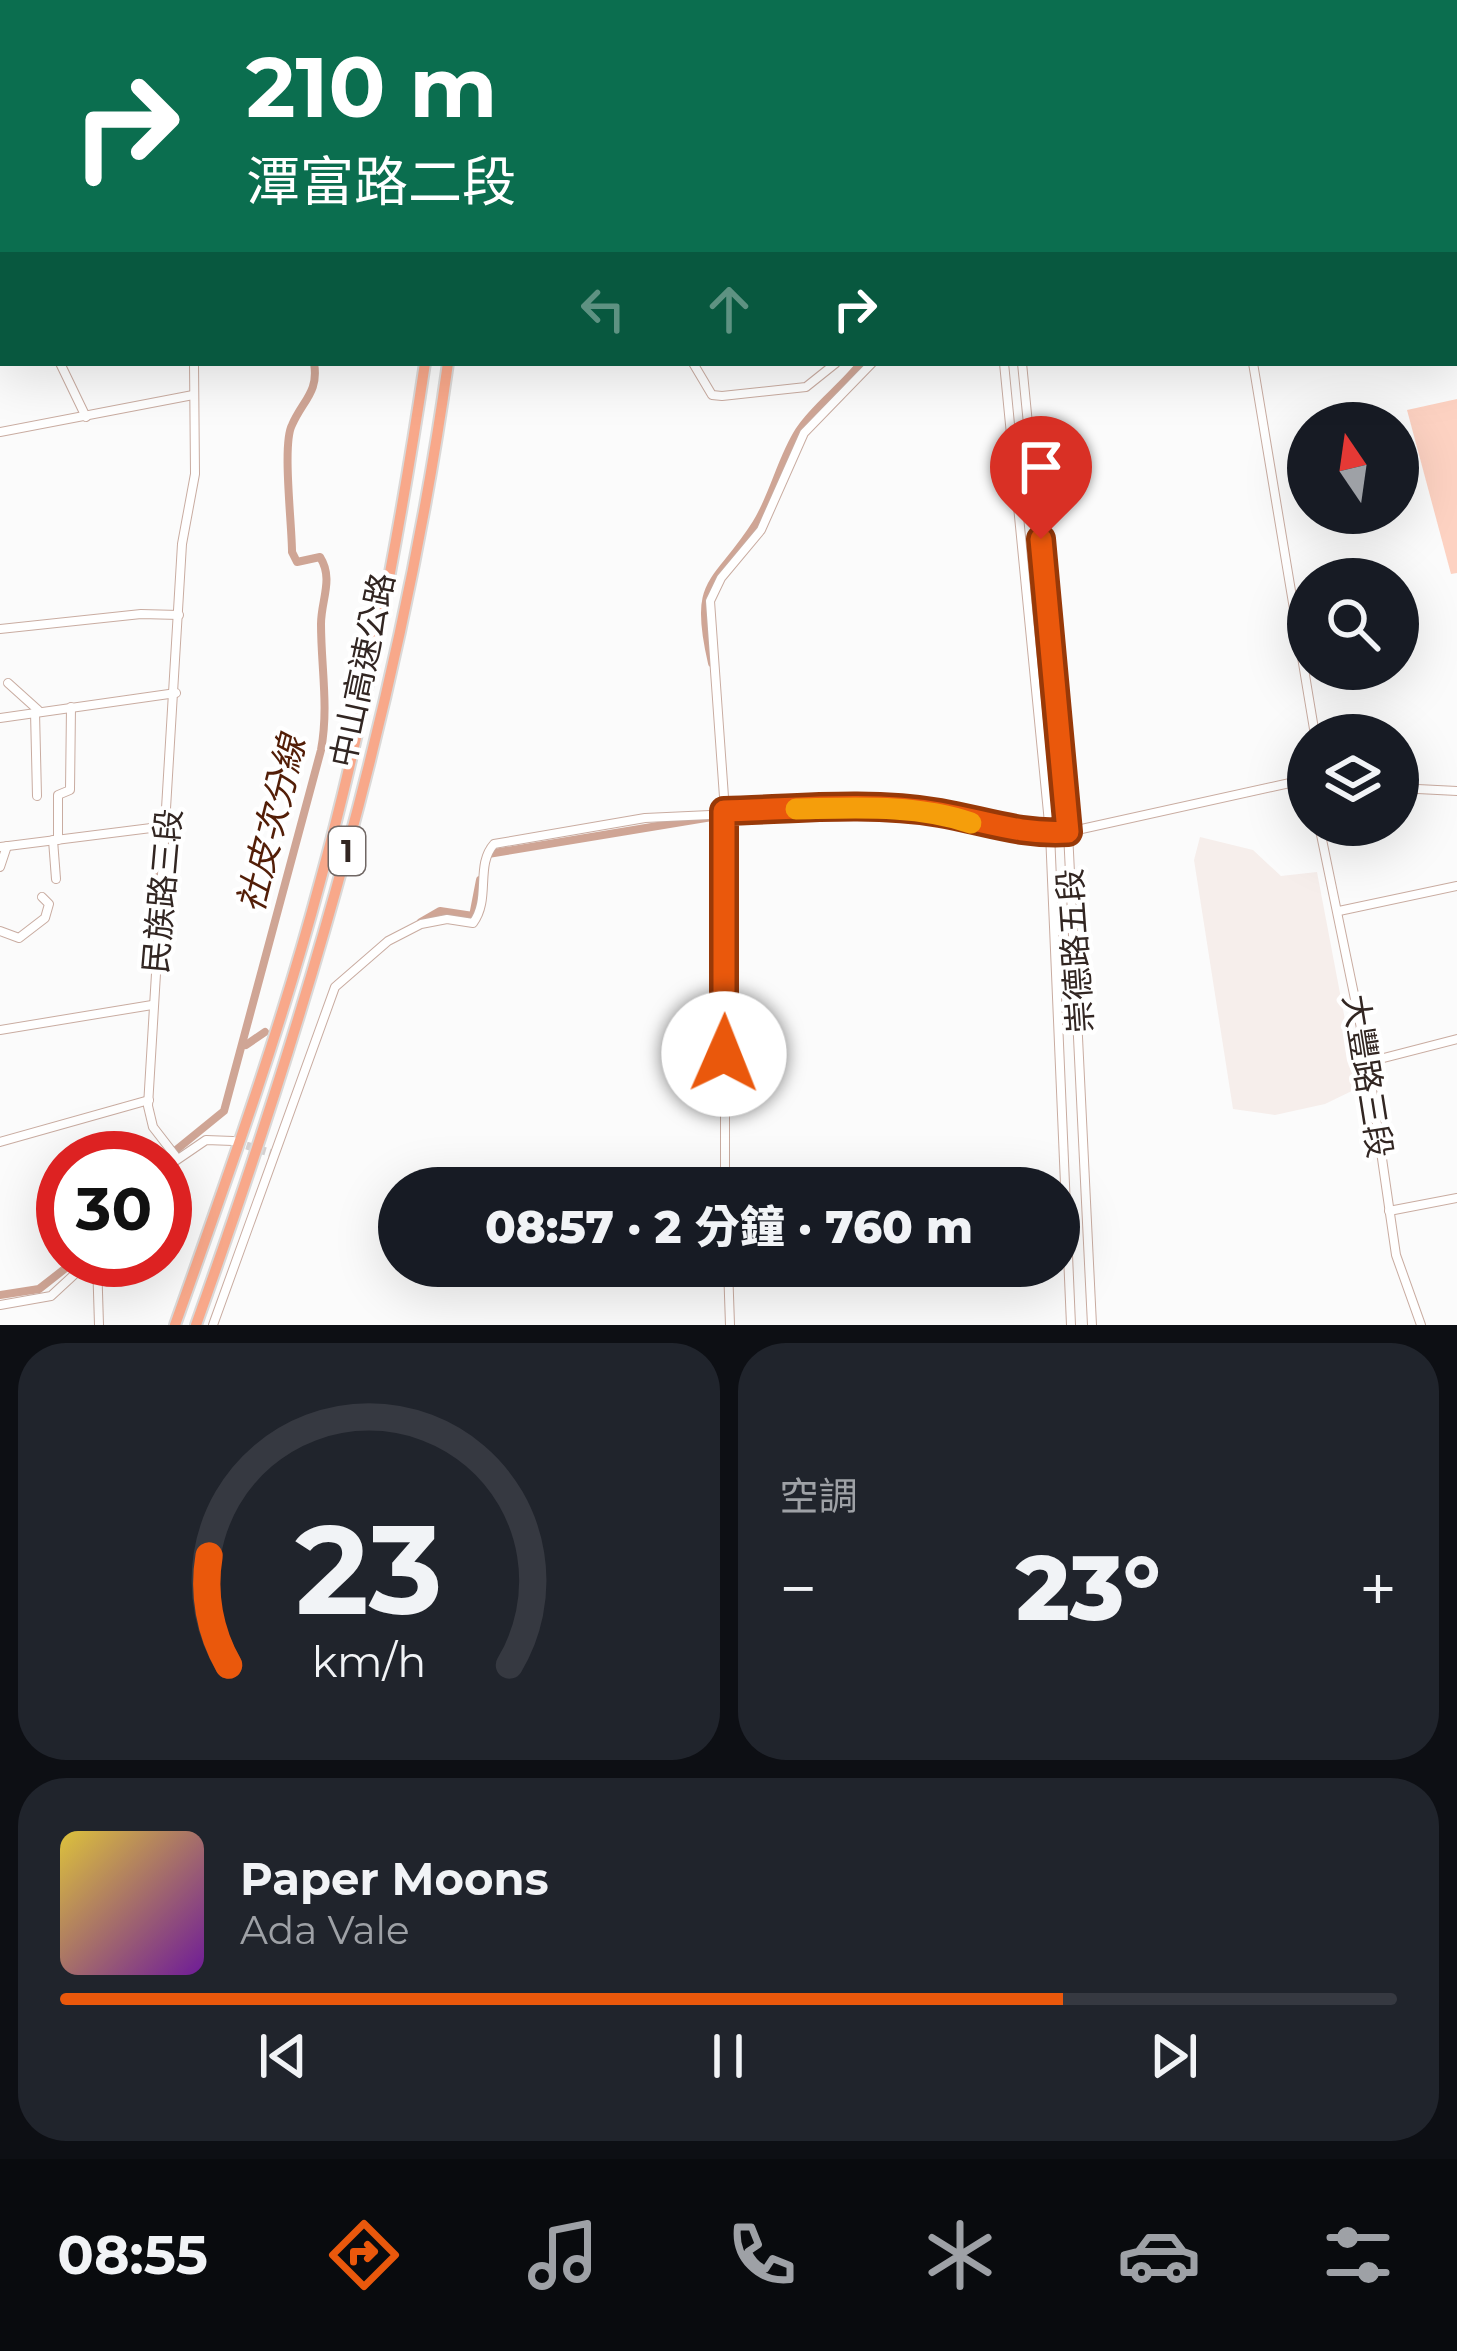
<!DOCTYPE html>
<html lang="zh-TW">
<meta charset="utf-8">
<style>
:root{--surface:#171b24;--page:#20242c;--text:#f1f3f6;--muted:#9ea1a6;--line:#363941;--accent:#ea580c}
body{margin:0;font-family:Montserrat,"Noto Sans TC",sans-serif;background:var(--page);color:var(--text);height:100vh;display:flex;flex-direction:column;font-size:45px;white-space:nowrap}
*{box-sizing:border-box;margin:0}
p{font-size:39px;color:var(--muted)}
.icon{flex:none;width:66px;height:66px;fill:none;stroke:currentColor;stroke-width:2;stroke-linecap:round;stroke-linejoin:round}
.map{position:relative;height:1325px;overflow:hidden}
.drawer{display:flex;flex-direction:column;gap:18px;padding:18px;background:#0d0f14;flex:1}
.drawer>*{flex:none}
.banner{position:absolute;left:0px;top:0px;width:1458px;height:366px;box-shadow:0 12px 48px #0002;background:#0b6e4f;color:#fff;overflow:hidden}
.needle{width:78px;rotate:347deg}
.controls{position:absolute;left:1287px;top:402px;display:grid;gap:24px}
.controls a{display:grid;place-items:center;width:132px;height:132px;border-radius:50%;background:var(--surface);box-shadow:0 12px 48px #0002;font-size:60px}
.speed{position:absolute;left:36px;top:1131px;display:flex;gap:24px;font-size:60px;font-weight:700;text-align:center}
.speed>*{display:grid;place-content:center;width:156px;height:156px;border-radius:50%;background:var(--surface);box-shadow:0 12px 48px #0002;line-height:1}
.speed .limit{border:18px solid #d22;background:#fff;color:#111}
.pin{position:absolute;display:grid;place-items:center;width:102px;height:102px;color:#fff;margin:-123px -51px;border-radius:50% 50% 50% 0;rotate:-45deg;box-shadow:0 0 12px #0007}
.pin .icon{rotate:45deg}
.me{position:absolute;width:132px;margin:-66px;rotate:1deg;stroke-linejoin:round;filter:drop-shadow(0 0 9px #0008)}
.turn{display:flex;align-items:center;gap:42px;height:252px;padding:0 48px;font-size:54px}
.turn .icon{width:156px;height:156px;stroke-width:2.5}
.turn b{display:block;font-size:84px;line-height:102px}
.lanes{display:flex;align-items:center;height:114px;padding:0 48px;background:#0003;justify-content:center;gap:60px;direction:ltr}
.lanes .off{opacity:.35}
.big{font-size:90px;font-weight:800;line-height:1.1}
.drawer .tile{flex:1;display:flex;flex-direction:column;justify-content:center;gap:18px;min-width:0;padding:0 42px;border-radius:48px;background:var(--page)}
.drawer .dial{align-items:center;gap:0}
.dial svg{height:312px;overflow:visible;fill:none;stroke:var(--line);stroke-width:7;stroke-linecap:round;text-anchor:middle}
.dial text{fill:var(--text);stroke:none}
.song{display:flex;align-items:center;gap:36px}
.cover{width:144px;height:144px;border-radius:18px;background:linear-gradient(135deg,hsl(50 70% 55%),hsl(280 70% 35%))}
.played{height:12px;border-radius:6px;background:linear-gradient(90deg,var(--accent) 75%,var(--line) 75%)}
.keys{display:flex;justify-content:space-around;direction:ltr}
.heat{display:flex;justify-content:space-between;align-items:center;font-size:66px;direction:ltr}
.drawer .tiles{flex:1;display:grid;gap:18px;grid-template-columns:1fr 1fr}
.tile:last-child{grid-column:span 2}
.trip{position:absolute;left:378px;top:1167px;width:702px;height:120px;border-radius:60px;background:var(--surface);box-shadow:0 12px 48px #0002;font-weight:800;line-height:120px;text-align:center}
.tab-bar{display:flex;height:192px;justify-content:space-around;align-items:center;background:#090b0e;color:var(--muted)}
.tab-bar .icon{width:84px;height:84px}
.tab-bar .current{color:var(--accent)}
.tab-bar b{font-size:54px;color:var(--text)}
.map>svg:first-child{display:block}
</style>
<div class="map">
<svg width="1457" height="1325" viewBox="0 0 1457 1325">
<rect width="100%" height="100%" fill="#fbfbfb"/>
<!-- built -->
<polygon fill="#f6eeeb" points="1200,837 1253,850 1281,876 1317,872 1358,1088 1325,1104 1275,1115 1233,1109 1194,860"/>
<!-- green -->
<polygon fill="#fdd2c2" points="1457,399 1457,573 1451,574 1407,410"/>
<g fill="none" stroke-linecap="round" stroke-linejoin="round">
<!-- stream -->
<polyline stroke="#cfa595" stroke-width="3" points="1188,0 1188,3"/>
<!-- canal -->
<g stroke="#cfa595" stroke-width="8">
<polyline points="323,0 324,3"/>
<polyline points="920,0 921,3"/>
<path d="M712 663C692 577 716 587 756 524 774 495 781 459 799 431 814 407 843 387 861 363"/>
<polyline points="488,854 724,815"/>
<polyline points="154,893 160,851"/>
<polyline points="421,922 440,911 473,916 480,880"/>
<polyline points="246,1045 265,1032"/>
<path d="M165 1159 224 1111 321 750C329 707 321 667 321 624 321 600 334 579 320 557L297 562 292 552C292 524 282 444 292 425 303 400 319 392 314 363"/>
<polyline points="0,1295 39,1289 76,1260"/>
</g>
<!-- minor-tunnel -->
<polyline stroke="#d3d0d0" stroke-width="8" stroke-dasharray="8 4" stroke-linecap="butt" points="235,1142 274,1154"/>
<!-- minor casing -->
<g stroke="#c9aca1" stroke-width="10">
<g id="minor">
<polyline points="181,0 181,3"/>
<polyline points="901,0 902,3"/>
<polyline points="8,3 8,0"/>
<polyline points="161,3 164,0"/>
<polyline points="446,3 446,0"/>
<polyline points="710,3 719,0"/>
<polyline points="974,3 974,0"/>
<polyline points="992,3 992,0"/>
<polyline points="1285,3 1286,0"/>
<polyline points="0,79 3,79"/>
<polyline points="0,289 3,303"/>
<polyline points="0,327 3,327"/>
<polyline points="60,363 86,417"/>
<polyline points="693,363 712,395 722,396 806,387 836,363"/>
<polyline points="1004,363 1050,833 1071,1325"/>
<polyline points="1022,363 1068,832 1092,1325"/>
<polyline points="1253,363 1315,735"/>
<polyline points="0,432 193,395"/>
<polyline points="0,629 141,614 179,615"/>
<polyline points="8,683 38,710"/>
<polyline points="35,712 37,796"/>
<polyline points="0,718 176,693"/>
<polyline points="1398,788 1457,791"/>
<polyline points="1319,825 1368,1062 1396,1255 1421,1325"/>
<polyline points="53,840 56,879"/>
<polyline points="58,840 58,795 70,790 71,707"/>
<polyline points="0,847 167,826"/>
<polyline points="0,867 7,846"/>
<polyline points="1339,911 1457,886"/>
<polyline points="0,931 19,938 45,918 49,904 42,897"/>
<polyline points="0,1030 152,1005"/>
<polyline points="1368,1062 1457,1039"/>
<polyline points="0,1142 149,1100"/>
<polyline points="177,1158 153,1127 148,1106 182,544 195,474 194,363"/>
<polyline points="165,1168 206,1140 233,1141"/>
<polyline points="725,1188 725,811 710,601 721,578 761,530 804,433 872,363"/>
<polyline points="1389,1211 1457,1198"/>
<polyline points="97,1260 99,1325"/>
<polyline points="728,1266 730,1325"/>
<polyline points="0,1305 51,1296 90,1260"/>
<path d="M213 1325 335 987 388 941 421 924 447 919 473 923C491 899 475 865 494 844L645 818 866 808 940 813 1004 831 1068 832 1308 779"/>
</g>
</g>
<!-- highway casing -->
<g stroke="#dad8d7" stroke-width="14">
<g id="highway">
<polyline points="470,3 470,0"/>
<polyline points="489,3 490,0"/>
<path d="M175 1325C227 1179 280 1032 320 882 367 712 399 537 425 363"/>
<path d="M196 1325C308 1012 402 693 448 363"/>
</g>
</g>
<!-- minor -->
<use href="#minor" stroke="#fff" stroke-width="8"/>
<!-- highway -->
<use href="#highway" stroke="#f8a88a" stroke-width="10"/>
</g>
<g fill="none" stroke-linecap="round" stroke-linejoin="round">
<!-- route casing -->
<g stroke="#983908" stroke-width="30">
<path id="route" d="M724 1054V811C795 809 870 801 940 813 985 821 1021 835 1068 832L1041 539"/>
</g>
<!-- route -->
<use href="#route" stroke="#ea580c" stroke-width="21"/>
<!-- slow -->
<path stroke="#f59e0b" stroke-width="21" d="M796 809C854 808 916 804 971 823"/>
</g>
<g text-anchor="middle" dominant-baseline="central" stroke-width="9" stroke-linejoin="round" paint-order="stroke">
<!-- shield labels -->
<rect fill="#fff" stroke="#706764" stroke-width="3" x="329" y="827" width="36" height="48" rx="9"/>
<g font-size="30" font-weight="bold" fill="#322622">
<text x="347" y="851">1</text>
</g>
<!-- street labels -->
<g font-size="33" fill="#322622" stroke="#fff">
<text transform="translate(362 670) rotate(-78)">中山高速公路</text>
<text transform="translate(162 891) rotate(-85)">民族路三段</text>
<text transform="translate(1075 951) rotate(-94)">崇德路五段</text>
<text transform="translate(1368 1076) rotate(81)">大豐路三段</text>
</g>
<!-- water labels -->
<g font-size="36" font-style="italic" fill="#531e07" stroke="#fff">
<text transform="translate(271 824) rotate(-76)">社皮次分線</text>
</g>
</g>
</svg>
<div class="controls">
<a><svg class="needle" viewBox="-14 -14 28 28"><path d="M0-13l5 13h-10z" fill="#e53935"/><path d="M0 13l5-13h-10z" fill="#9ea1a6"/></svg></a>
<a><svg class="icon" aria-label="search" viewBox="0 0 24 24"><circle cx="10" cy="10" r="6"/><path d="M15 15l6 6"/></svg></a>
<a><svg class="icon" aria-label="layers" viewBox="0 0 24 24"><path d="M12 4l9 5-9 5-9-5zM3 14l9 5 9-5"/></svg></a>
</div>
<div class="speed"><div class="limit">30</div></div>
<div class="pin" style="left:1041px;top:539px;background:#d93025"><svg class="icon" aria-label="arrive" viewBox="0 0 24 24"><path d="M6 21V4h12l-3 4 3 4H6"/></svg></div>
<svg class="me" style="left:724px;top:1054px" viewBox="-20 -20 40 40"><circle r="19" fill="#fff"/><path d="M0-13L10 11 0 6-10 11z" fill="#ea580c"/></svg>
<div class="trip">08:57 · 2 分鐘 · 760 m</div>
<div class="banner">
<div class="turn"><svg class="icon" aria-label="right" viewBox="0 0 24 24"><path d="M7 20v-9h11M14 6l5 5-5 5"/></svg><div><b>210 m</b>潭富路二段</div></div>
<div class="lanes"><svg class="icon off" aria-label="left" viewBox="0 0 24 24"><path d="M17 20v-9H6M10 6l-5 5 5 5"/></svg><svg class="icon off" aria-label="ahead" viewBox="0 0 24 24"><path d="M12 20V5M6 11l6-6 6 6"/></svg><svg class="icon" aria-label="right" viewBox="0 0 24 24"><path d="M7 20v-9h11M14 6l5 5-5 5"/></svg></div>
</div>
</div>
<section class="drawer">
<div class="tiles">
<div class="tile dial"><svg viewBox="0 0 100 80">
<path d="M14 69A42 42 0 1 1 86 69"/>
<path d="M14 69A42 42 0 0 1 9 41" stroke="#ea580c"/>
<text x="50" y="56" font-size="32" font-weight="700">23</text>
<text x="50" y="72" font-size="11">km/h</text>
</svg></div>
<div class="tile"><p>空調</p>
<div class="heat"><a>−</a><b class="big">23°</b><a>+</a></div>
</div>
<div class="tile">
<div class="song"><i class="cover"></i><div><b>Paper Moons</b><p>Ada Vale</p></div></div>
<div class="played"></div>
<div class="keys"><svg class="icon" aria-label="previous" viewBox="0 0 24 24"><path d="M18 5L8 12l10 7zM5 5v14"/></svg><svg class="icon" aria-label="pause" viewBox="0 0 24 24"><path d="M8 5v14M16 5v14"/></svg><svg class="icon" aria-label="next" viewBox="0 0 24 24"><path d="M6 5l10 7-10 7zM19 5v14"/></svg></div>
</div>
</div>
</section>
<nav class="tab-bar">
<b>08:55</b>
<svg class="icon current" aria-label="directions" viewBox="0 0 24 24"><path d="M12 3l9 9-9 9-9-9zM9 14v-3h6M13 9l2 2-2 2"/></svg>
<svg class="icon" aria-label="music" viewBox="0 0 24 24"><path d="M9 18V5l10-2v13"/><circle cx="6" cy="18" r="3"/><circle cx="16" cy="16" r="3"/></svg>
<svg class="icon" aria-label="phone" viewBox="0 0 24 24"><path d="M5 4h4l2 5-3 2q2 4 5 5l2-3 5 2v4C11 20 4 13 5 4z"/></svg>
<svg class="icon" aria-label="climate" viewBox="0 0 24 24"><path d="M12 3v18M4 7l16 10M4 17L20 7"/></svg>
<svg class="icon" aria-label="car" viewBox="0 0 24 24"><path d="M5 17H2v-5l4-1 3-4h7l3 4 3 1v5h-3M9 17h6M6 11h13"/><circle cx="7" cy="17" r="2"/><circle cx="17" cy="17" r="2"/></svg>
<svg class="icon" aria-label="filters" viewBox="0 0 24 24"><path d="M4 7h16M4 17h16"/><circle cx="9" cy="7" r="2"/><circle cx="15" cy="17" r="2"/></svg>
</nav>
